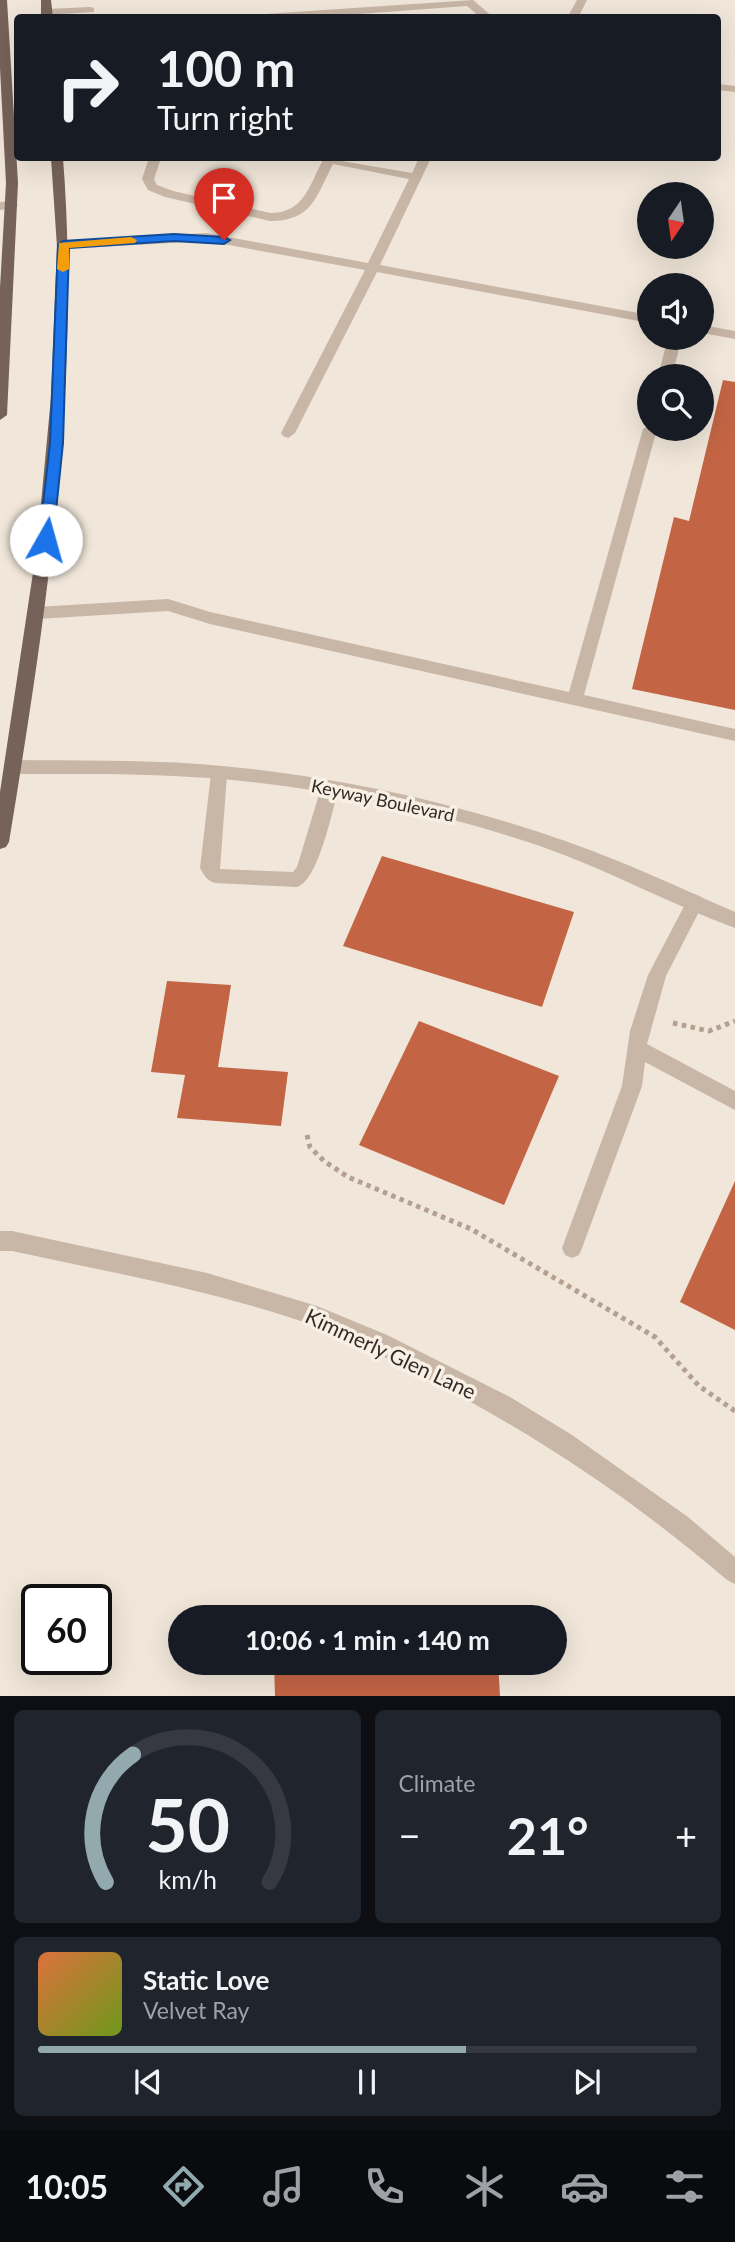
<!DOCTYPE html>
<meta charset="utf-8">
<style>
:root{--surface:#171b24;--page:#20242c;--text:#f1f3f6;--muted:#9ea1a6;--line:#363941;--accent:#92aaad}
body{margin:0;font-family:Lato,sans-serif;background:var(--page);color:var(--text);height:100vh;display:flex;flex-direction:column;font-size:26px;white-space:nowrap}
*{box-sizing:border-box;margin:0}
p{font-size:23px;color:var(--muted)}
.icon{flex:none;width:38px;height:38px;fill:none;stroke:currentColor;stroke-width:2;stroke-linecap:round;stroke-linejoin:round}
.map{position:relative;height:1696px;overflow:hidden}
.side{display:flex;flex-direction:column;gap:14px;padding:14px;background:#0d0f14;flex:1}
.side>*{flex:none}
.hud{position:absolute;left:14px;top:14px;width:707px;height:147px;border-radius:7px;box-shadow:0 7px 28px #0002;background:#171b24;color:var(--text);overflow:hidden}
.needle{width:46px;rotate:193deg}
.controls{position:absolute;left:637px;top:182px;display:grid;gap:14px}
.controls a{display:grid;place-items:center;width:77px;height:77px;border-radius:50%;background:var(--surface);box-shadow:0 7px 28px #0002;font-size:35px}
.speed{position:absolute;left:21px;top:1584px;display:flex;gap:14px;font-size:35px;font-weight:700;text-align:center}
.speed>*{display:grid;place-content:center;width:91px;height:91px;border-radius:50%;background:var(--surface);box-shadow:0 7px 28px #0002;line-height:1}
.speed .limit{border:4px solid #111;border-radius:10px;background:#fff;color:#111}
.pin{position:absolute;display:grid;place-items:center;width:60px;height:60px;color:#fff;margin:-72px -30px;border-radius:50% 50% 50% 0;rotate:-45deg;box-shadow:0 0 7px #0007}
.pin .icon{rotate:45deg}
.me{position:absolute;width:77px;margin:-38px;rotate:7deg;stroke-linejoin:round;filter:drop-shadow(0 0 5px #0008)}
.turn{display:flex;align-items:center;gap:24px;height:147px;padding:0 28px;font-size:32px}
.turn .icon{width:91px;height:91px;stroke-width:2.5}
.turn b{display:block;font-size:49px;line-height:60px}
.big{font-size:52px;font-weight:700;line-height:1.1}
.side .widget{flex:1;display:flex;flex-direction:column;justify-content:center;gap:10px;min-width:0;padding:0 24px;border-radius:10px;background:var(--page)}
.side .dial{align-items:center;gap:0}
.dial svg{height:182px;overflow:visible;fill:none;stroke:var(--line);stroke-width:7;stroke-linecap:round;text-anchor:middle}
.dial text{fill:var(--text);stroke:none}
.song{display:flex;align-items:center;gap:21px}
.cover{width:84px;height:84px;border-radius:10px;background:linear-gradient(135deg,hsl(20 70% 55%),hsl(80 70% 35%))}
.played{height:7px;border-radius:4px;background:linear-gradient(90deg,var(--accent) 65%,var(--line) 65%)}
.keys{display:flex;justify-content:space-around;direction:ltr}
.heat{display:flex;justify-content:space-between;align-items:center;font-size:38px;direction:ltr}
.side .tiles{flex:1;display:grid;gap:14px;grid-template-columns:1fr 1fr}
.widget:last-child{grid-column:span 2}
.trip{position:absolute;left:168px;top:1605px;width:399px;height:70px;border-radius:35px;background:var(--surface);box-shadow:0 7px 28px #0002;font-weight:700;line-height:70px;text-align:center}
.tab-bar{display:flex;height:112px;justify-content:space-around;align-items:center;background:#090b0e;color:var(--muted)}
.tab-bar .icon{width:49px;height:49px}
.tab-bar .current{color:var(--accent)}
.tab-bar b{font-size:32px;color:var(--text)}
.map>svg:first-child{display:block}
</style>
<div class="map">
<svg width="735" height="1696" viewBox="0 0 735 1696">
<rect width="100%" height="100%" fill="#f0e6d9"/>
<!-- building -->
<g fill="#c36545">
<polygon points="723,380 735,382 735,710 632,689 674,517 689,521"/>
<polygon points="382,856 574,912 542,1007 343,946"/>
<polygon points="167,981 231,985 218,1067 288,1072 281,1126 177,1118 185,1075 151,1072"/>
<polygon points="419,1021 559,1076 504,1205 359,1145"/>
<polygon points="735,1181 735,1330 680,1302"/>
<polygon points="274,1662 498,1662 500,1696 275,1696"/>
</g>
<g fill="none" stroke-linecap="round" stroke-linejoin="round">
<!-- path -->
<g stroke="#b4a090" stroke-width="5" stroke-dasharray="4.5 4.5" stroke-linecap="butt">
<polyline points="673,1023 709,1031 735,1021"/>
<polyline points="307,1135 310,1147 324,1161 348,1177 471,1229 655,1337 699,1386 735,1411"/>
</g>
<!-- service -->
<g fill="#c8b6a6" fill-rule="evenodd">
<polygon points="473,0 494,18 481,18 467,6 305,18 244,18 249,15"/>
<polygon points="577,0 587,0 578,18 567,18"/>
<polygon points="90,7 94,8 94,12 47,15 41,12 47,9"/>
<polygon points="718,84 735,86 735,92 718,90"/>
<path d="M149 158H161L154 179 157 185 173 191 270 213C305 213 309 185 324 158L412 173 419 158H431L380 265 649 315V323L377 272 295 433 288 438 283 436 281 433 365 270 207 241 63 249 57 245 63 241 207 233 368 263 409 179 333 164C316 197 312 221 270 221L165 197 148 190 142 179Z"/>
<polygon points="12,201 18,205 16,208 0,210 0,202"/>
<polygon points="702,325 735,331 735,339 702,333"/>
<polygon points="668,338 682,338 672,376 658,376"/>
<polygon points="649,424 649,429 657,429 584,695 735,729 735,741 210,624 168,611 37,619 29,613 37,607 168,599 210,612 569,692 643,429"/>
<path d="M219 767 225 769 227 774 220 869 293 872 297 867 321 788 324 783H336L339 788C332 810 319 880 297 887L215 883C207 881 204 875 200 868L211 774 213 769Z"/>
<polygon points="695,894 701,897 704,902 666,976 647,1044 735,1091 735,1110 645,1062 642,1086 582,1248 579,1255 572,1258 565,1255 562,1248 622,1086 630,1031 648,975 689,897"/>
</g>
<!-- minor -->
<path fill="#c8b6a6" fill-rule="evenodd" d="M13 760C89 761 166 759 242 768 353 780 463 805 568 842 625 862 680 888 735 912V928C669 904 607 869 540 846 433 810 321 787 209 778 144 773 78 774 13 774L7 772 5 767 7 762Z"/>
<!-- tertiary -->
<path fill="#c8b6a6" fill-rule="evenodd" d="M0 1231H12L207 1273 317 1306 387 1335 510 1397 572 1435 688 1517 735 1557V1584L727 1580C630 1497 533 1433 420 1375 386 1358 351 1339 315 1326 217 1291 113 1273 12 1251H0Z"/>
<!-- primary -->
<g fill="#766258" fill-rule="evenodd">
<polygon points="0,0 7,0 18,183 7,415 0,420 0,288 6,183 0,68"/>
<polygon points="41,0 51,0 53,18 41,18"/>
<path d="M51 158H63C81 387 46 616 9 842L6 847 0 849V792L37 546 51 397 57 247Z"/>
</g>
</g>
<!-- route -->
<polygon fill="#1a73e8" stroke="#114b97" stroke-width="2" points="174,234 224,237 230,240 224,244 174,241 69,248 63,443 53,540 51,544 41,544 39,540 50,443 58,245 63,241"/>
<!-- slow -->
<polygon fill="#f59e0b" points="131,237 137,240 135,243 69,248 69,269 63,272 57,269 59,243"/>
<g text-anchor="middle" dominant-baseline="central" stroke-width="7" stroke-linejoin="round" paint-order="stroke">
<!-- street labels -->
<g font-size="18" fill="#342b27" stroke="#f8f0e5">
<text transform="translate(383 800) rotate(12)">Keyway Boulevard</text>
</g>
<!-- near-street labels -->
<g font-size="21" fill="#342b27" stroke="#f8f0e5">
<text transform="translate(391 1353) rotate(25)">Kimmerly Glen Lane</text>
</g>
</g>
</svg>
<div class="controls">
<a><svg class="needle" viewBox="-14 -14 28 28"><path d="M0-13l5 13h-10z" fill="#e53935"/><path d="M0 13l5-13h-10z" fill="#9ea1a6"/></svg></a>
<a><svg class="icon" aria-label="sound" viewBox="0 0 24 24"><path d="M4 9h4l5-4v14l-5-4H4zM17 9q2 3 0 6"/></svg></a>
<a><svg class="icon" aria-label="search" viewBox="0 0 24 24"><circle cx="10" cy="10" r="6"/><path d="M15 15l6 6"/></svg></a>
</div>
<div class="speed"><div class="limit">60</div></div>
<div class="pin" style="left:224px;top:240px;background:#d93025"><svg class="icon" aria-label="arrive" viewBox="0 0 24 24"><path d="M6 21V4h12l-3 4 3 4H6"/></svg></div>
<svg class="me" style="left:46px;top:540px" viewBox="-20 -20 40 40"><circle r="19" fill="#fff"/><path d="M0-13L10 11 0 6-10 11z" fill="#1a73e8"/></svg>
<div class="trip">10:06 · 1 min · 140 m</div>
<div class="hud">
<div class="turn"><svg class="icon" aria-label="right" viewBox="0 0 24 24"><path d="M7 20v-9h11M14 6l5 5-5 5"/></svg><div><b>100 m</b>Turn right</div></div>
</div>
</div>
<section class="side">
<div class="tiles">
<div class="widget dial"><svg viewBox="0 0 100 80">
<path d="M14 69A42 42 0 1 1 86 69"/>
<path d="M14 69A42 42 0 0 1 26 13" stroke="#92aaad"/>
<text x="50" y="56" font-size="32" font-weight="700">50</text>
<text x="50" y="72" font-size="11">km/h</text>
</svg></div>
<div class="widget"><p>Climate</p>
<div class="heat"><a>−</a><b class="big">21°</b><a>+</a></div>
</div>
<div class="widget">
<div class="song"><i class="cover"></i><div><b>Static Love</b><p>Velvet Ray</p></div></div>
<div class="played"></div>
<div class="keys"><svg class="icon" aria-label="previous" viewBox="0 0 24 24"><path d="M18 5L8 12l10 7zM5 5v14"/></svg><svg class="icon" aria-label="pause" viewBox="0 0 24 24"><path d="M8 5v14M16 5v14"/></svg><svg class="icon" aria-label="next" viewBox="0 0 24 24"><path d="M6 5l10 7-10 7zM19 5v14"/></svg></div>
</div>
</div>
</section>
<nav class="tab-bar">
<b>10:05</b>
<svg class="icon current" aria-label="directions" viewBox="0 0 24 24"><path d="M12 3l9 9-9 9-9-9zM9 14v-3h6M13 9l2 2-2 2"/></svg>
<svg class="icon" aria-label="music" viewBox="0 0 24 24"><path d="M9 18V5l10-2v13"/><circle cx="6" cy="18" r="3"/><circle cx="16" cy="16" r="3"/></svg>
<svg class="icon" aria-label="phone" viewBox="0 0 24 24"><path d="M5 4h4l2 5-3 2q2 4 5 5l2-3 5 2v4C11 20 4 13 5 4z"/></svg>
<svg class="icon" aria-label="climate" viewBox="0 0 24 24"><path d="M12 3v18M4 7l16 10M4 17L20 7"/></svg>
<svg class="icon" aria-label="car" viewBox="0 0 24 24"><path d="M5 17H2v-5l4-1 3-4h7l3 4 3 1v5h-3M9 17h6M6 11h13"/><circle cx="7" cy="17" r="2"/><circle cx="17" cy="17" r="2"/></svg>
<svg class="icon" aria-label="filters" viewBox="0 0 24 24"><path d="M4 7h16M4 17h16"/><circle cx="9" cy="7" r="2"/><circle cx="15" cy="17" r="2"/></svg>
</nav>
